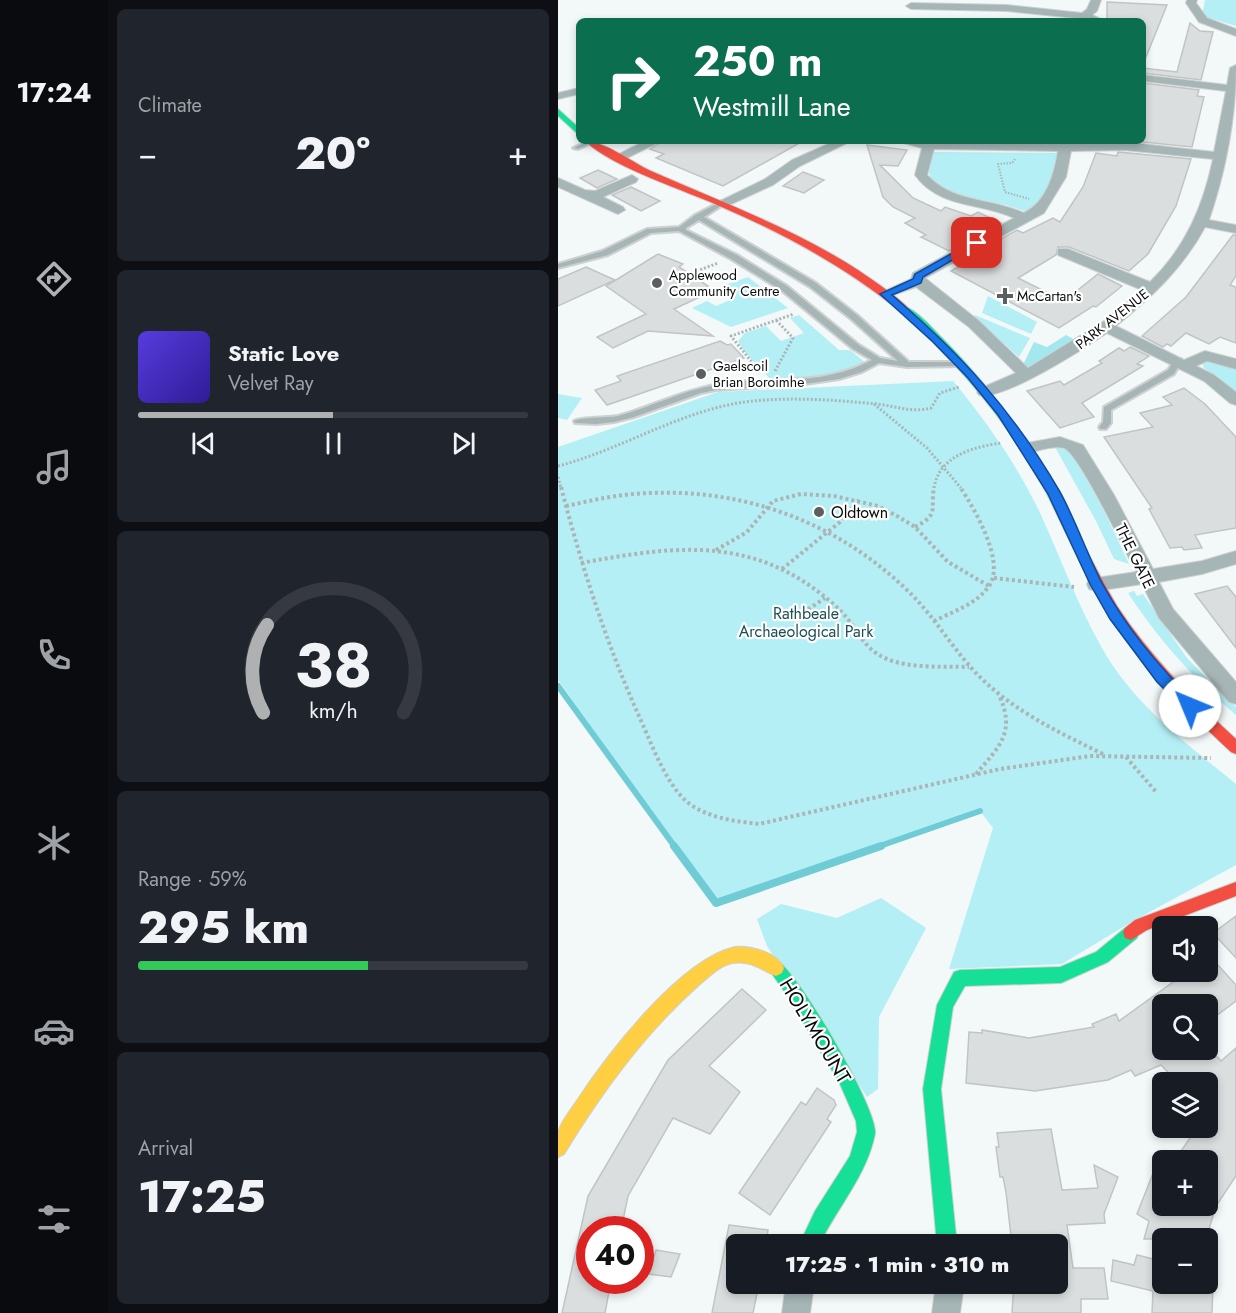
<!DOCTYPE html>
<meta charset="utf-8">
<style>
:root{--surface:#171b24;--page:#20242c;--text:#f1f3f6;--muted:#9ea1a6;--line:#363941;--accent:#aeb0b2}
body{margin:0;font-family:Jost,sans-serif;background:var(--page);color:var(--text);height:100vh;display:flex;flex-direction:column;font-size:22px;white-space:nowrap}
*{box-sizing:border-box;margin:0}
p{font-size:20px;color:var(--muted)}
.icon{flex:none;width:33px;height:33px;fill:none;stroke:currentColor;stroke-width:2;stroke-linecap:round;stroke-linejoin:round}
.map{position:relative;flex:1;overflow:hidden}
.drawer{display:flex;flex-direction:column;gap:9px;padding:9px;background:#0d0f14;width:450px}
.drawer>*{flex:none}
.guide{position:absolute;left:18px;top:18px;width:570px;height:126px;border-radius:9px;box-shadow:0 3px 9px #0003;background:#0b6e4f;color:#fff;overflow:hidden}
.controls{position:absolute;left:594px;top:916px;display:grid;gap:12px}
.controls a{display:grid;place-items:center;width:66px;height:66px;border-radius:9px;background:var(--surface);box-shadow:0 3px 9px #0003;font-size:30px}
.speed{position:absolute;left:18px;top:1216px;display:flex;gap:12px;font-size:30px;font-weight:700;text-align:center}
.speed>*{display:grid;place-content:center;width:78px;height:78px;border-radius:50%;background:var(--surface);box-shadow:0 3px 9px #0003;line-height:1}
.speed .limit{border:9px solid #d22;background:#fff;color:#111}
.pin{position:absolute;display:grid;place-items:center;width:51px;height:51px;color:#fff;margin:-26px;border-radius:12px;box-shadow:0 3px 9px #0006}
.me{position:absolute;width:66px;margin:-33px;rotate:315deg;stroke-linejoin:round;filter:drop-shadow(0 0 4px #0008)}
.turn{display:flex;align-items:center;gap:21px;height:126px;padding:0 18px;font-size:27px}
.turn .icon{width:78px;height:78px;stroke-width:2.5}
.turn b{display:block;font-size:42px;line-height:51px}
.big{font-size:45px;font-weight:800;line-height:1.1}
.drawer .tile{flex:1;display:flex;flex-direction:column;justify-content:center;gap:9px;min-width:0;padding:0 21px;border-radius:9px;background:var(--page)}
.drawer .dial{align-items:center;gap:0}
.dial svg{height:156px;overflow:visible;fill:none;stroke:var(--line);stroke-width:7;stroke-linecap:round;text-anchor:middle}
.dial text{fill:var(--text);stroke:none}
.song{display:flex;align-items:center;gap:18px}
.cover{width:72px;height:72px;border-radius:9px;background:linear-gradient(135deg,hsl(250 70% 55%),hsl(250 70% 35%))}
.played{height:6px;border-radius:3px;background:linear-gradient(90deg,var(--accent) 50%,var(--line) 50%)}
.keys{display:flex;justify-content:space-around;direction:ltr}
.heat{display:flex;justify-content:space-between;align-items:center;font-size:33px;direction:ltr}
.charge{height:9px;border-radius:4px;background:linear-gradient(90deg,#34c759 59%,var(--line) 0)}
.trip{position:absolute;left:168px;top:1234px;width:342px;height:60px;border-radius:9px;background:var(--surface);box-shadow:0 3px 9px #0003;font-weight:800;line-height:60px;text-align:center}
main{display:flex;flex:1;min-height:0}
.tabs{display:flex;flex-direction:column;width:108px;justify-content:space-around;align-items:center;background:#090b0e;color:var(--muted)}
.tabs .icon{width:42px;height:42px}
.tabs .active{color:var(--accent)}
.tabs b{font-size:27px;color:var(--text)}
.map>svg:first-child{display:block}
</style>
<main>
<nav class="tabs">
<b>17:24</b>
<svg class="icon active" aria-label="directions" viewBox="0 0 24 24"><path d="M12 3l9 9-9 9-9-9zM9 14v-3h6M13 9l2 2-2 2"/></svg>
<svg class="icon" aria-label="music" viewBox="0 0 24 24"><path d="M9 18V5l10-2v13"/><circle cx="6" cy="18" r="3"/><circle cx="16" cy="16" r="3"/></svg>
<svg class="icon" aria-label="phone" viewBox="0 0 24 24"><path d="M5 4h4l2 5-3 2q2 4 5 5l2-3 5 2v4C11 20 4 13 5 4z"/></svg>
<svg class="icon" aria-label="climate" viewBox="0 0 24 24"><path d="M12 3v18M4 7l16 10M4 17L20 7"/></svg>
<svg class="icon" aria-label="car" viewBox="0 0 24 24"><path d="M5 17H2v-5l4-1 3-4h7l3 4 3 1v5h-3M9 17h6M6 11h13"/><circle cx="7" cy="17" r="2"/><circle cx="17" cy="17" r="2"/></svg>
<svg class="icon" aria-label="filters" viewBox="0 0 24 24"><path d="M4 7h16M4 17h16"/><circle cx="9" cy="7" r="2"/><circle cx="15" cy="17" r="2"/></svg>
</nav>
<section class="drawer">
<div class="tile"><p>Climate</p>
<div class="heat"><a>−</a><b class="big">20°</b><a>+</a></div>
</div>
<div class="tile">
<div class="song"><i class="cover"></i><div><b>Static Love</b><p>Velvet Ray</p></div></div>
<div class="played"></div>
<div class="keys"><svg class="icon" aria-label="previous" viewBox="0 0 24 24"><path d="M18 5L8 12l10 7zM5 5v14"/></svg><svg class="icon" aria-label="pause" viewBox="0 0 24 24"><path d="M8 5v14M16 5v14"/></svg><svg class="icon" aria-label="next" viewBox="0 0 24 24"><path d="M6 5l10 7-10 7zM19 5v14"/></svg></div>
</div>
<div class="tile dial"><svg viewBox="0 0 100 80">
<path d="M14 69A42 42 0 1 1 86 69"/>
<path d="M14 69A42 42 0 0 1 16 24" stroke="#aeb0b2"/>
<text x="50" y="56" font-size="32" font-weight="700">38</text>
<text x="50" y="72" font-size="11">km/h</text>
</svg></div>
<div class="tile"><p>Range · 59%</p><b class="big">295 km</b><div class="charge"></div></div>
<div class="tile"><p>Arrival</p><b class="big">17:25</b></div>
</section>
<div class="map">
<svg width="678" height="1313" viewBox="0 0 678 1313">
<rect width="100%" height="100%" fill="#f3f8f8"/>
<!-- green -->
<g fill="#b3eff5">
<polygon points="647,0 678,0 678,26 644,16"/>
<path d="M375 152 502 153C498 174 489 201 469 212L448 205 405 198 375 183 369 168Z"/>
<polygon points="190,277 230,308 173,327 134,308 149,301 158,306 177,298 167,285"/>
<polygon points="430,296 479,322 473,334 424,313"/>
<polygon points="241,315 281,350 292,350 308,363 305,367 260,379 214,381 186,351 180,341 187,333 208,326 223,341 246,333 232,318"/>
<polygon points="417,315 472,338 461,357 416,317"/>
<polygon points="647,361 678,368 678,392 646,368 644,363"/>
<path d="M395 381C429 422 460 466 483 515 503 559 520 606 544 648 575 704 629 744 678 784V865L575 921 504 964 391 969 435 828 422 811 158 903 0 680V447L160 392Z"/>
<polygon points="0,394 24,398 9,420 0,418"/>
<path d="M497 447 510 450C535 485 553 525 571 564L556 559 538 521Z"/>
<path d="M576 591 579 596 585 594 629 658 678 707V715C635 678 601 640 570 593Z"/>
<polygon points="323,898 368,928 321,1017 320,1089 309,1097 209,946 199,919 223,904 279,918"/>
</g>
<!-- forest -->
<polygon fill="#a3e8ef" points="508,335 519,341 471,367 465,365 476,342 489,347"/>
<g fill="none" stroke-linecap="round" stroke-linejoin="round">
<!-- stream-far1 -->
<g stroke="#6fccd4" stroke-width="6">
<polyline points="0,686 117,847"/>
<polyline points="319,847 422,811"/>
</g>
<!-- stream -->
<polyline stroke="#6fccd4" stroke-width="8" points="116,846 158,903 323,846"/>
</g>
<!-- building -->
<g fill="#dbdede" stroke="#c1c4c4" stroke-width="1.5">
<polygon points="549,2 609,5 586,62 585,21 549,21"/>
<polygon points="632,23 642,31 655,32 643,80 585,73 585,68 619,72"/>
<polygon points="585,83 641,90 639,96 646,97 634,147 585,142"/>
<polygon points="105,141 245,141 165,186 98,158 106,154 92,149"/>
<polygon points="309,145 349,150 340,166 322,165 355,198 383,211 387,207 413,216 420,212 443,223 391,251 363,237 368,235 347,223 357,218 335,207 325,197"/>
<polygon points="560,152 633,159 618,206 590,254 571,271 511,247 500,247 498,255 460,278 506,301 540,274 564,286 538,307 535,306 501,328 393,271 411,261 407,259 459,230 465,233 495,218 502,222 525,187 538,153 559,156"/>
<polygon points="40,170 59,179 39,188 22,178"/>
<polygon points="245,172 266,180 246,193 225,186"/>
<polygon points="73,187 102,201 83,211 54,195"/>
<polygon points="675,235 678,235 678,276 672,285 678,287 678,343 662,337 651,344 628,333 613,346 609,344 605,347 584,336 628,297"/>
<polygon points="100,254 125,264 121,267 150,286 147,288 153,292 116,309 155,336 90,331 55,348 39,337 88,314 48,286"/>
<polygon points="28,267 57,280 0,306 0,279"/>
<polygon points="162,341 169,345 173,344 186,358 49,405 37,390 63,381 59,376"/>
<polygon points="572,347 591,356 579,364 585,366 524,403 536,417 502,428 469,391 502,381 506,385 544,363 541,361 561,348 566,351"/>
<polygon points="626,388 647,404 678,437 678,528 637,535 644,548 626,550 624,547 612,548 591,509 594,508 546,437 595,427 582,413 614,405 605,397"/>
<polygon points="669,586 678,597 678,648 637,594"/>
<polygon points="678,916 678,958 655,933"/>
<polygon points="650,954 678,985 678,1001 650,1022 650,1005 604,1005 604,1050 653,1050 663,1061 678,1048 678,1176 658,1206 648,1239 586,1239 591,1221 579,1214 603,1153 604,1206 650,1206 650,1161 616,1161 639,1128 650,1128 650,1083 620,1083 603,1065 577,1076 573,1070 550,1080 477,1091 408,1083 411,1032 424,1033 424,1030 471,1038 536,1027 534,1024 558,1014 561,1021 629,972 650,972"/>
<polygon points="184,989 208,1010 151,1066 182,1092 152,1134 115,1118 70,1196 63,1230 32,1230 32,1281 53,1281 47,1313 4,1313 30,1196 110,1060"/>
<polygon points="259,1088 276,1100 278,1105 269,1119 273,1122 212,1215 181,1193 243,1102 248,1105"/>
<polygon points="493,1129 504,1190 540,1188 536,1165 560,1177 546,1214 547,1223 509,1225 515,1268 546,1268 550,1299 523,1299 523,1313 454,1313 456,1284 500,1284 500,1245 454,1245 448,1192 445,1177 442,1177 438,1147 441,1147 439,1133"/>
<polygon points="171,1225 210,1230 208,1245 178,1245 178,1284 201,1284 195,1313 154,1313"/>
<polygon points="98,1250 122,1254 113,1277 91,1274"/>
<polygon points="579,1255 604,1261 604,1284 655,1284 654,1313 594,1313 595,1291 553,1281 555,1260 576,1265"/>
</g>
<g fill="none" stroke-linecap="round" stroke-linejoin="round">
<!-- lane casing -->
<g stroke="#cfd1d1" stroke-width="4">
<g id="lane">
<polygon points="30,141 36,142 20,149 15,148"/>
<path d="M164 201 166 202V204L146 217 258 283 299 315 351 362H403L407 364 403 366 349 367 321 363 304 372 281 379 240 385 158 390 143 393 76 417 56 422 38 424 17 423 16 421C22 417 49 418 60 416 93 407 123 391 157 385 214 374 258 389 314 360L295 349 223 290 173 259 121 231 93 233 50 255 0 268V264L44 251 89 229 121 227 137 215ZM141 220 252 287 293 319 340 361 322 358 301 345 229 286 179 255 128 230V228Z"/>
<polygon points="617,359 623,359 624,361 616,374 553,410 553,423 548,429 542,429 541,427 545,422 546,407 610,370"/>
</g>
</g>
<!-- street casing -->
<g stroke="#cfd1d1" stroke-width="2">
<g id="street">
<polygon points="533,0 543,0 539,11 534,15 547,21 449,11 353,9 348,6 353,3 449,5 524,13 529,9"/>
<polygon points="629,0 639,0 638,3 649,18 678,29 678,36 641,22 628,3"/>
<path d="M678 65C678 117 668 170 651 220L678 225V233L647 227C625 268 594 297 558 326L626 360 647 351 678 359V369L649 361 638 366 656 375 678 392V405L672 403 646 381 549 333C527 348 445 401 421 395L419 392 421 389 458 373 411 327 358 287 327 298 320 294 353 279 355 273 456 218C421 202 382 209 357 175L364 148 338 141 447 144 567 142 656 152 668 91 585 81V75L669 85 672 68ZM376 149 500 151C496 175 489 201 466 213 433 198 395 203 369 175ZM567 150 655 159C645 207 627 248 592 282L510 249H500V255L584 290 546 321 470 368 421 321 367 278 486 213 508 177 513 151Z"/>
<polygon points="21,88 21,94 0,99 0,93"/>
<polygon points="87,141 103,141 63,161 59,162 53,158"/>
<polygon points="277,141 293,141 242,166 215,185 169,206 164,207 158,203 207,179 234,160"/>
<polygon points="74,175 80,179 78,182 45,197 65,207 67,210 60,214 0,187 0,178 27,190 37,191"/>
<path d="M502 437 525 445 556 495 595 569 644 561 678 551V564L644 574 601 582 615 609 678 682V704L671 702 601 618 584 584 538 591 531 589 529 584 531 579 578 572C568 553 521 453 506 448 495 445 480 451 469 453L461 448 469 443Z"/>
<polygon points="228,1284 256,1284 252,1313 224,1313"/>
<polygon points="378,1284 406,1284 402,1313 374,1313"/>
</g>
</g>
<!-- fast casing -->
<g stroke="#cfd1d1" stroke-width="2">
<g id="fast">
<polygon points="0,109 21,128 21,135 0,116"/>
<path d="M346 306C360 311 374 328 384 338 447 401 492 473 530 553L528 556H520C507 533 497 509 485 486 448 419 399 362 342 311V307Z"/>
<polygon points="573,926 579,928 581,933 579,938 550,962 503,983 407,986 395,1007 383,1089 399,1245 379,1245 365,1089 379,1005 396,972 402,970 502,967 538,952 567,928"/>
<path d="M218 960C239 969 321 1111 317 1134 309 1175 279 1208 261 1245H241L257 1211 292 1156 299 1132 298 1121 282 1084 230 997 210 968 212 963Z"/>
</g>
</g>
<!-- slow casing -->
<g stroke="#cfd1d1" stroke-width="2">
<path id="slow" d="M177 947C193 946 219 952 226 968L224 973 218 976C203 970 193 960 175 963 162 965 151 977 141 985 86 1034 44 1092 6 1154L0 1157C0 1149 0 1137 1 1130 4 1120 12 1111 18 1102 48 1056 122 959 177 947Z"/>
</g>
<!-- jam casing -->
<g stroke="#cfd1d1" stroke-width="2">
<g id="jam">
<path d="M27 141C46 141 74 162 93 171 163 202 235 228 300 270 317 282 337 294 351 309L350 311H342C288 268 229 235 166 208 127 190 57 169 27 141Z"/>
<path d="M524 549 528 550C539 569 548 588 559 606 592 656 634 699 678 739V754L673 752C608 692 557 633 518 553Z"/>
<polygon points="678,882 678,896 589,930 573,940 567,938 565,933 567,928 577,920"/>
</g>
</g>
<!-- path-far2 -->
<polyline stroke="#acb5b6" stroke-width="2" stroke-dasharray="1.5 1.5" stroke-linecap="butt" points="457,159 454,163 440,164 447,192 471,199"/>
<!-- path-far1 -->
<g stroke="#acb5b6" stroke-width="3" stroke-dasharray="2 2" stroke-linecap="butt">
<polyline points="131,274 160,263"/>
<polyline points="201,371 173,336 236,314"/>
<polyline points="217,371 235,338 218,320"/>
<polyline points="316,404 369,448 403,488"/>
<path d="M0 466C66 449 126 408 195 401 236 397 278 400 319 404 337 406 354 413 373 408L382 393 401 387"/>
<polyline points="0,477 3,488"/>
<path d="M376 488C381 456 415 447 443 443"/>
</g>
<!-- path -->
<g stroke="#acb5b6" stroke-width="4" stroke-dasharray="3 3" stroke-linecap="butt">
<path d="M3 487C25 571 49 646 85 725 95 748 109 784 128 801 148 818 176 821 201 824L442 769 532 756 653 758"/>
<path d="M8 506C27 502 47 497 66 495 172 483 274 517 350 591 375 615 393 646 417 672 453 710 500 732 547 755"/>
<path d="M357 527C382 514 372 510 376 487"/>
<polyline points="158,550 189,532 215,501 243,494 276,496 320,506 339,516 357,527 390,562 431,586"/>
<path d="M23 563C104 548 179 536 251 585 265 595 278 605 289 618 298 629 305 644 318 653 342 670 383 666 411 667"/>
<polyline points="224,569 282,522 301,500"/>
<polyline points="436,578 516,587"/>
<polyline points="240,616 267,598"/>
<path d="M376 621C394 612 419 604 431 586 448 562 416 508 402 487"/>
<polyline points="568,757 599,793"/>
<path d="M418 774C442 746 458 732 441 695"/>
</g>
<!-- lane -->
<use href="#lane" fill="#a6b5b6" fill-rule="evenodd"/>
<!-- street -->
<use href="#street" fill="#a6b5b6" fill-rule="evenodd"/>
<!-- fast -->
<use href="#fast" fill="#16e098" fill-rule="evenodd"/>
<!-- slow -->
<use href="#slow" fill="#ffcf43" fill-rule="evenodd"/>
<!-- jam -->
<use href="#jam" fill="#f24e42" fill-rule="evenodd"/>
</g>
<!-- route -->
<path fill="#1a73e8" stroke="#114b97" stroke-width="1.5" d="M416 241 424 243 365 277 363 283 334 295C404 355 455 411 502 492 518 521 529 554 544 583 568 627 601 667 637 702V710H627L599 682 552 619 532 584 490 494 440 415 410 378 375 342 322 294 355 279 357 274Z"/>
<!-- markers -->
<g fill="#5c5f5f" stroke="#fff" stroke-width="2">
<circle cx="99" cy="283" r="6"/>
<path d="M444 287h6v6h6v6h-6v6h-6v-6h-6v-6h6z"/>
<circle cx="143" cy="374" r="6"/>
<circle cx="261" cy="512" r="6"/>
</g>
<g text-anchor="middle" dominant-baseline="central" stroke-width="4.5" stroke-linejoin="round" paint-order="stroke">
<!-- far-poi labels -->
<g font-size="14" fill="#0a0c0c" stroke="#fff" text-anchor="start">
<text x="111" y="275">Applewood<tspan x="111" dy="16">Community Centre</tspan></text>
<text x="459" y="296">McCartan's</text>
<text x="155" y="366">Gaelscoil<tspan x="155" dy="16">Brian Boroimhe</tspan></text>
</g>
<!-- far-street labels -->
<g font-size="14" fill="#0a0c0c" stroke="#fff">
<text transform="translate(554 319) rotate(-38)">PARK AVENUE</text>
</g>
<!-- poi labels -->
<g font-size="16" fill="#0a0c0c" stroke="#fff" text-anchor="start">
<text x="273" y="512">Oldtown</text>
</g>
<!-- street labels -->
<g font-size="16" fill="#0a0c0c" stroke="#fff">
<text transform="translate(577 556) rotate(64)">THE GATE</text>
</g>
<!-- park labels -->
<g font-size="16" fill="#1b5055" stroke="#fff">
<text x="248" y="613">Rathbeale<tspan x="248" dy="18">Archaeological Park</tspan></text>
</g>
<!-- near-street labels -->
<g font-size="20" fill="#0a0c0c" stroke="#fff">
<text transform="translate(257 1031) rotate(59)">HOLYMOUNT</text>
</g>
</g>
</svg>
<div class="controls">
<a><svg class="icon" aria-label="sound" viewBox="0 0 24 24"><path d="M4 9h4l5-4v14l-5-4H4zM17 9q2 3 0 6"/></svg></a>
<a><svg class="icon" aria-label="search" viewBox="0 0 24 24"><circle cx="10" cy="10" r="6"/><path d="M15 15l6 6"/></svg></a>
<a><svg class="icon" aria-label="layers" viewBox="0 0 24 24"><path d="M12 4l9 5-9 5-9-5zM3 14l9 5 9-5"/></svg></a>
<a>+</a>
<a>−</a>
</div>
<div class="speed"><div class="limit">40</div></div>
<div class="pin" style="left:419px;top:243px;background:#d93025"><svg class="icon" aria-label="arrive" viewBox="0 0 24 24"><path d="M6 21V4h12l-3 4 3 4H6"/></svg></div>
<svg class="me" style="left:632px;top:706px" viewBox="-20 -20 40 40"><circle r="19" fill="#fff"/><path d="M0-13L10 11 0 6-10 11z" fill="#1a73e8"/></svg>
<div class="trip">17:25 · 1 min · 310 m</div>
<div class="guide">
<div class="turn"><svg class="icon" aria-label="right" viewBox="0 0 24 24"><path d="M7 20v-9h11M14 6l5 5-5 5"/></svg><div><b>250 m</b>Westmill Lane</div></div>
</div>
</div>
</main>
